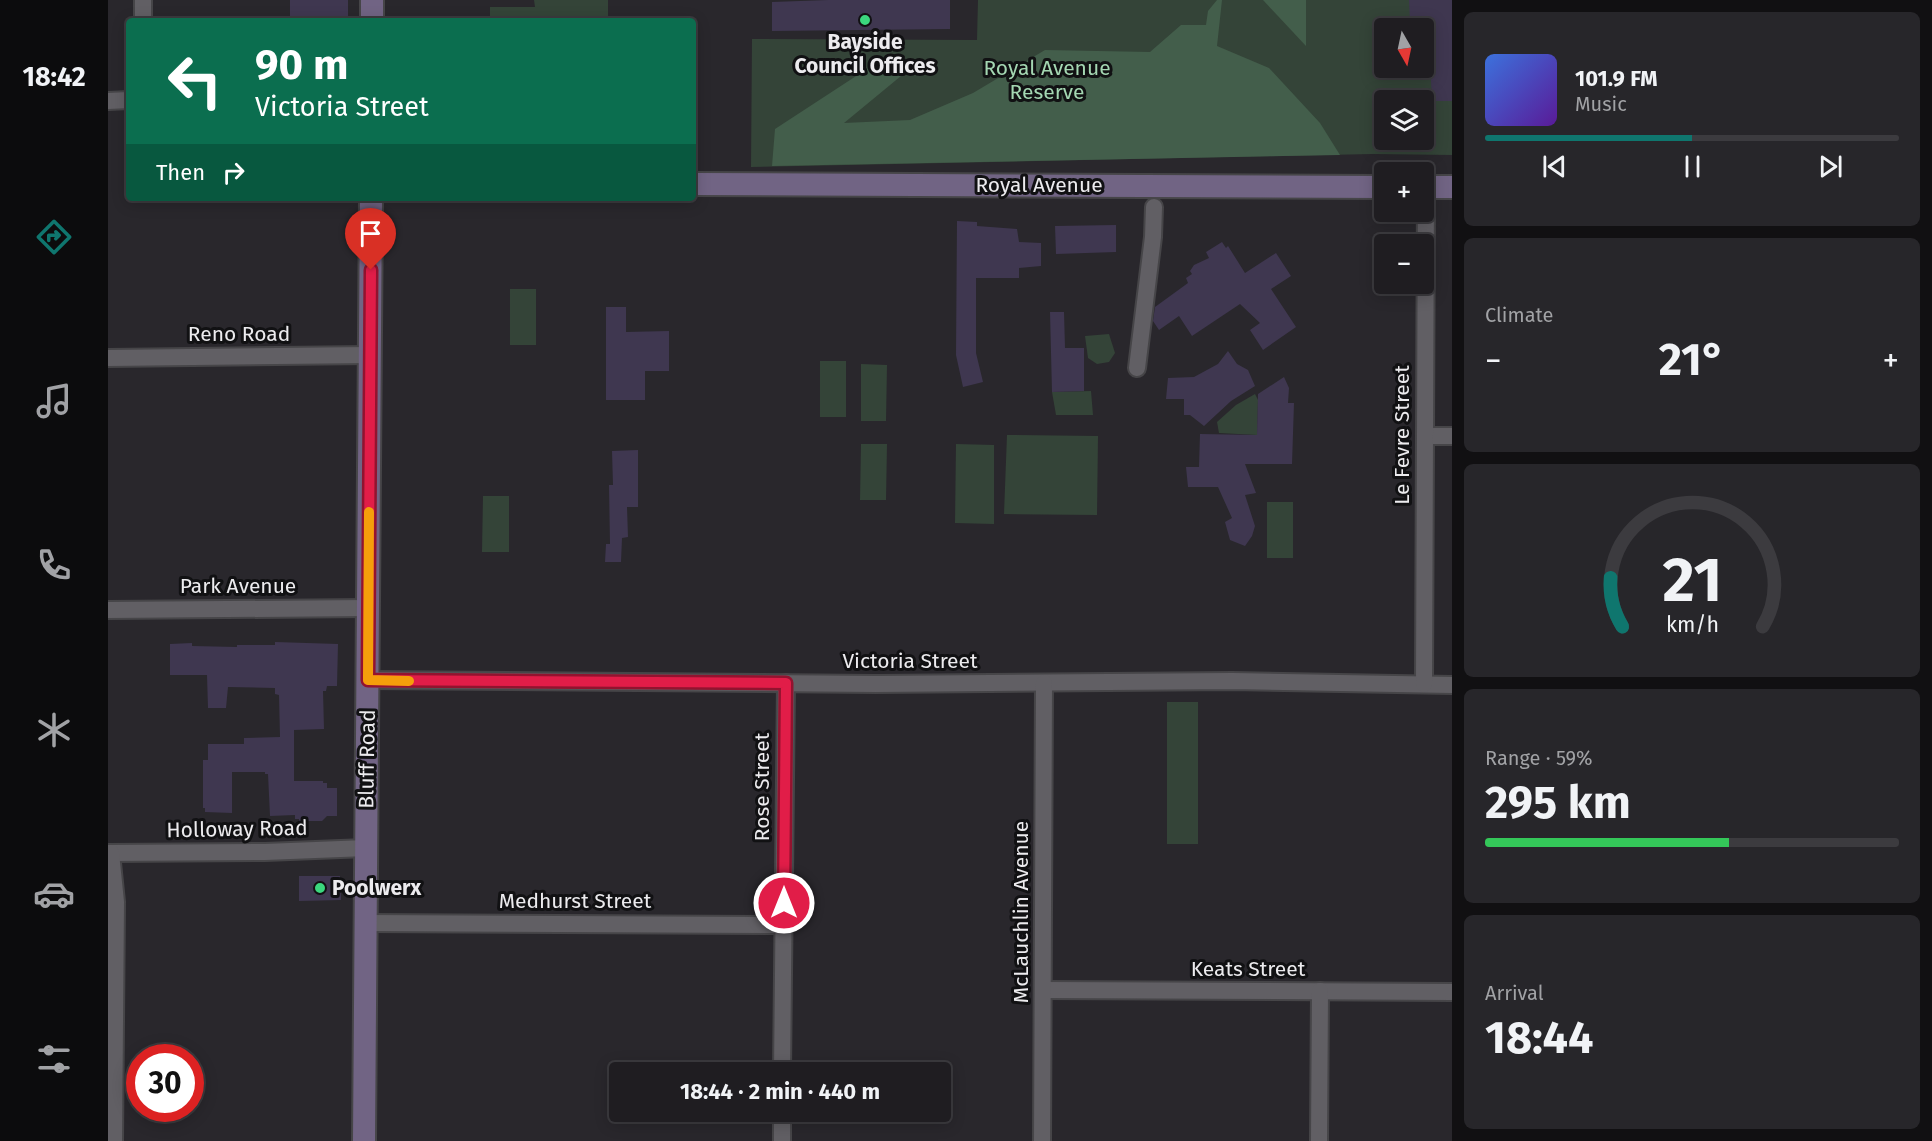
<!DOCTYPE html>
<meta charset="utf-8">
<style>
:root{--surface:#1f1d21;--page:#27262a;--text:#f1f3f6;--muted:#a1a2a5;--line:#3c3b3f;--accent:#0f766e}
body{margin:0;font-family:"Fira Sans",sans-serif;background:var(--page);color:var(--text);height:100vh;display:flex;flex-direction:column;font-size:22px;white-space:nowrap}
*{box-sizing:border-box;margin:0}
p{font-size:20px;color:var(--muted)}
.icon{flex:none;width:33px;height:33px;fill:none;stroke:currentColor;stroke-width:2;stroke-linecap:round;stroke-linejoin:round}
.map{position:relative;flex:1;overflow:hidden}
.drawer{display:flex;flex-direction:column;gap:12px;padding:12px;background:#111012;width:480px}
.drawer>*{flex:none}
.guide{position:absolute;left:18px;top:18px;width:570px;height:183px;border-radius:6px;box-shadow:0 3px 15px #0003,0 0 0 2px var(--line);background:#0b6e4f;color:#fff;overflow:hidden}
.needle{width:39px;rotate:171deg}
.tools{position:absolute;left:1266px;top:18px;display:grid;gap:12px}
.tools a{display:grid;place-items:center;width:60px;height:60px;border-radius:6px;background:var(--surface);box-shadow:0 3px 15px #0003,0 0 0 2px var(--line);font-size:30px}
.speed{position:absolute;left:18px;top:1044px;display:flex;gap:12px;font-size:30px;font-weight:700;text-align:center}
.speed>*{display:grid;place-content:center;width:78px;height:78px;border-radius:50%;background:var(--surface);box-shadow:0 3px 15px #0003,0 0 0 2px var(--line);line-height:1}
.speed .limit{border:9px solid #d22;background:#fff;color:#111}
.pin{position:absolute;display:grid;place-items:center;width:51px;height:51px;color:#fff;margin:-62px -26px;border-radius:50% 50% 50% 0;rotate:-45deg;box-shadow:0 0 6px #0007}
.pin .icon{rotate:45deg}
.me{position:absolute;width:66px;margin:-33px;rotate:0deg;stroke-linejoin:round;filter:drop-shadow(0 0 4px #0008)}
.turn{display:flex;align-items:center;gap:21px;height:126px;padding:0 30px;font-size:27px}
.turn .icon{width:78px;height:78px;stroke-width:2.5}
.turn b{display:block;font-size:42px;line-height:51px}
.then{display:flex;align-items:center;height:57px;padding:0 30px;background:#0003;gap:12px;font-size:22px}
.big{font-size:45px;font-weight:700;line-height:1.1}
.drawer .widget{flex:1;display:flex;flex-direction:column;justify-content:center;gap:9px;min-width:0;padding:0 21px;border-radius:9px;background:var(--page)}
.drawer .dial{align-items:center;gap:0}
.dial svg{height:156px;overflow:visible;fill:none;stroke:var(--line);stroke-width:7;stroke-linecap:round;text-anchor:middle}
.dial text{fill:var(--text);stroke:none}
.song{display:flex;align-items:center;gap:18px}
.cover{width:72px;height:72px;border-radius:9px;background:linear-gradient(135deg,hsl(220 70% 55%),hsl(270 70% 35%))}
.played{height:6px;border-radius:3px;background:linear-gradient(90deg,var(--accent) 50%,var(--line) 50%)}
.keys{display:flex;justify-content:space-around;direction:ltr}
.heat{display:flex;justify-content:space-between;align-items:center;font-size:33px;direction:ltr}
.charge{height:9px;border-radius:4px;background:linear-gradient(90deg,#34c759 59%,var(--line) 0)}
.trip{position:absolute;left:501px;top:1062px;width:342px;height:60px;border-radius:6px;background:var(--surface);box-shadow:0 3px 15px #0003,0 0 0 2px var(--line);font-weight:700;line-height:60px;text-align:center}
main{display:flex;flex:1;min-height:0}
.dock{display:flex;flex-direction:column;width:108px;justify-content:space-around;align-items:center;background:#0c0c0d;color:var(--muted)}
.dock .icon{width:42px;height:42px}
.dock .on{color:var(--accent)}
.dock b{font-size:27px;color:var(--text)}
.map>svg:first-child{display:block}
</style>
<main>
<nav class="dock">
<b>18:42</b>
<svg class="icon on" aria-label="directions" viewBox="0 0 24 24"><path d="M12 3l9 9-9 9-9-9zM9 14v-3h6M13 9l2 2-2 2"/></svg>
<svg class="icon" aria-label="music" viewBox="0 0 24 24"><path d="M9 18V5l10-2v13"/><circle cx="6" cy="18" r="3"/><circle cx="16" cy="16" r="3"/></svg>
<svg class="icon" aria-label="phone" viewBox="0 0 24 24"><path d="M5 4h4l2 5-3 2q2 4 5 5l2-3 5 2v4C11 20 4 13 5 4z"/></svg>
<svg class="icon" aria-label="climate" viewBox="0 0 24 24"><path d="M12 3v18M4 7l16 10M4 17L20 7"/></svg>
<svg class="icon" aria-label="car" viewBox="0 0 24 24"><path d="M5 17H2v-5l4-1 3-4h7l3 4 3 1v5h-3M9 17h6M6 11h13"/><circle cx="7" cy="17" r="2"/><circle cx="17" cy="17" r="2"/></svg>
<svg class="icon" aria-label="filters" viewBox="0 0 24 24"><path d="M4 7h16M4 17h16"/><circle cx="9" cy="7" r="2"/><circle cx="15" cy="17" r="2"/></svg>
</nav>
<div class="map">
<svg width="1344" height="1141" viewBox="0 0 1344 1141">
<rect width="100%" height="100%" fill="#29272c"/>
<!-- green -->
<g fill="#344438" fill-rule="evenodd">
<polygon points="426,0 500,0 500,21 382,21 382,7 427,7"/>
<path d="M870 0H1344V155L1264 154 643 167 644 39 869 40ZM1276 28H1316V68H1276ZM1276 100H1316V140H1276Z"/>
<rect x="402" y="289" width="26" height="56"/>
<polygon points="1001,334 1007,353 1001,362 989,364 980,358 977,336"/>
<rect x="712" y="361" width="26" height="56"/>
<polygon points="753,364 779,365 778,421 753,421"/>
<polygon points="983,391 985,415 948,415 944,392"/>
<polygon points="1147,394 1150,400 1149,435 1111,433 1109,422 1128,405"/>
<polygon points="899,435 990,436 989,515 896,514"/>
<polygon points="753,444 779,444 778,500 752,500"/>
<polygon points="848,444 886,445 886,524 847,523"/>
<polygon points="375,496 401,496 401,552 374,552"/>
<rect x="1159" y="502" width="26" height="56"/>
<rect x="1059" y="702" width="31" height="142"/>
</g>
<!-- forest -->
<g fill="#435e4b">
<polygon points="1109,0 1114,0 1109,46 1161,68 1212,123 1232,155 664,166 667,129 765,65 793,76 736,123 802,120 865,93 937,50 1042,52 1073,25 1098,25 1100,11"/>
<polygon points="1155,0 1198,0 1198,46"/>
</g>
<!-- building -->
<g fill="#3f3750">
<rect x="182" y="0" width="58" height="21"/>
<polygon points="720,0 842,0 842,29 664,31 664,2"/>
<polygon points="1301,0 1344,0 1344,101 1324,101 1322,63 1316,63 1316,28 1310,28 1310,23 1302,23"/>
<polygon points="849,221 869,222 869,226 909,229 911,242 933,243 933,266 911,268 911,278 868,278 868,353 875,382 855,387 848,355"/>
<polygon points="1008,225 1008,252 948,254 947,226"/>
<polygon points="1114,242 1118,248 1120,246 1137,273 1168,253 1183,276 1163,289 1188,327 1155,350 1142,330 1152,323 1132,304 1084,336 1071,316 1051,330 1045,321 1047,307 1080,283 1078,278 1084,274 1082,271 1086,265 1101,258 1098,252"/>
<polygon points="498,307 518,307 518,332 561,331 561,371 537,371 537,400 498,400"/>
<polygon points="942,312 956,312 957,348 976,348 976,391 944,392"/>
<polygon points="1120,351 1129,364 1140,370 1147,386 1123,401 1096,426 1082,415 1076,415 1076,399 1058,399 1060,378 1086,377 1110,364"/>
<polygon points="1176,377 1181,388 1180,403 1186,403 1184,464 1137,464 1148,493 1137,495 1147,526 1144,536 1137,546 1122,540 1117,522 1124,518 1110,487 1080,487 1078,467 1091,467 1092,434 1149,435 1150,394"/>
<polygon points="530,450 530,507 519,507 520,537 514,538 513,562 497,562 498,544 502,544 501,485 505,485 504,451"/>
<polygon points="167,642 230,644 229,686 219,686 218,691 215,691 216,729 186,730 186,781 215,781 215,783 219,783 219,788 229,788 229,816 219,816 214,821 191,821 191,819 187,819 187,815 162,816 160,774 157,774 157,772 124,772 124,813 97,812 97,808 95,808 95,760 100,760 100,744 136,744 136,738 172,737 171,695 167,694 167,688 120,687 118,708 100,708 99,675 62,675 62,644 84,643 84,646 129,647 129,645 167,645"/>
<polygon points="191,876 232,876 233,900 191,901"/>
</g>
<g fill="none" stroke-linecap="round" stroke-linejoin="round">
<!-- street casing -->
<g stroke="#464548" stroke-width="20">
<g id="street">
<polyline points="35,21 35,0"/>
<polyline points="0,101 21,100"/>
<polyline points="0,358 262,355"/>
<polyline points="1029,368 1045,237 1046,207"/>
<polyline points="1317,436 1344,436"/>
<polyline points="0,610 260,608"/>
<polyline points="260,680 768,684 1124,681 1344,685"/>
<polyline points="1316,684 1318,187"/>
<polyline points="0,853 157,852 258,848"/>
<polyline points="3,853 8,902 6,1141"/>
<polyline points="257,923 676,925"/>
<polyline points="935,990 1344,992"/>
<polyline points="674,1072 678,683"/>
<polyline points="674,1141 674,1112"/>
<polyline points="934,1141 936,683"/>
<polyline points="1211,1141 1212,991"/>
</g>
</g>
<!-- secondary casing -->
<g stroke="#464548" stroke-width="26">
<g id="secondary">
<polyline points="264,21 264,0"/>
<polyline points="585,184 1276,187"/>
<polyline points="1316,187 1344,187"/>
<polyline points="256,1141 263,198"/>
</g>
</g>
<!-- street -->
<use href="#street" stroke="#615f64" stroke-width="16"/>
<!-- secondary -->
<use href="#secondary" stroke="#716484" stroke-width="22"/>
</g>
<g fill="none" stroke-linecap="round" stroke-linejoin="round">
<!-- route casing -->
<g stroke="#92132f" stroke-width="15">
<polyline id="route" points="263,270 260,680 678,683 676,903"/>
</g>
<!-- route -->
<use href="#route" stroke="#e11d48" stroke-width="10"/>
<!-- slow -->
<polyline stroke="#f59e0b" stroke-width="10" points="261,512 260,680 301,681"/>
</g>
<!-- markers -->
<g fill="#3bd77e" stroke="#111113" stroke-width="2">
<circle cx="757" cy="20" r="6"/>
<circle cx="212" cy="888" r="6"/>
</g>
<g text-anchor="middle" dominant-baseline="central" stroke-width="6" stroke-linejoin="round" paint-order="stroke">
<!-- poi labels -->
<g font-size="21" font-weight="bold" fill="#ecebee" stroke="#111113">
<text x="757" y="42">Bayside<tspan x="757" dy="24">Council Offices</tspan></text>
<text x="224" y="888" text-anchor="start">Poolwerx</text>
</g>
<!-- park labels -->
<g font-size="21" fill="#a4d7b2" stroke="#111113">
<text x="939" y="68">Royal Avenue<tspan x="939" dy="24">Reserve</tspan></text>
</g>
<!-- street labels -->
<g font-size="21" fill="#ecebee" stroke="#111113">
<text x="931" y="185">Royal Avenue</text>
<text x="131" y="334">Reno Road</text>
<text transform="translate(1294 435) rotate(-90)">Le Fevre Street</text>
<text x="130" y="586">Park Avenue</text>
<text x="802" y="661">Victoria Street</text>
<text transform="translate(259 759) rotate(-89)">Bluff Road</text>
<text transform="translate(654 787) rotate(-90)">Rose Street</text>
<text transform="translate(129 829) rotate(-1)">Holloway Road</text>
<text x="467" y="901">Medhurst Street</text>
<text transform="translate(913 912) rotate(-90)">McLauchlin Avenue</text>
<text x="1140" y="969">Keats Street</text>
</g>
</g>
</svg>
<div class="tools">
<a><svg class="needle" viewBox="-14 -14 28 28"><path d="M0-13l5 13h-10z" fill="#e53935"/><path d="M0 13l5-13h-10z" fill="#a1a2a5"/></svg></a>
<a><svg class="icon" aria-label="layers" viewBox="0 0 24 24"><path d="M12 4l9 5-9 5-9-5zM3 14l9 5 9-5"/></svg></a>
<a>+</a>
<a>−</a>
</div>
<div class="speed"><div class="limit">30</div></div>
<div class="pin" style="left:263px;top:270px;background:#d93025"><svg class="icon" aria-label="arrive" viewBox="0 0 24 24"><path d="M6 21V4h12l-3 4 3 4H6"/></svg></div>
<svg class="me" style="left:676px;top:903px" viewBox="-20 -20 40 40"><circle r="17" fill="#e11d48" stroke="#fff" stroke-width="3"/><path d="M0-11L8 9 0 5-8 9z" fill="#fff"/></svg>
<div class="trip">18:44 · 2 min · 440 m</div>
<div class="guide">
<div class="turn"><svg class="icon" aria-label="left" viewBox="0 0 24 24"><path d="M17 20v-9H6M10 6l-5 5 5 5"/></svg><div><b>90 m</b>Victoria Street</div></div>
<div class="then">Then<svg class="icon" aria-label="right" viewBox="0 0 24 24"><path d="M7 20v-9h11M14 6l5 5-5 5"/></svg></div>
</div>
</div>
<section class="drawer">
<div class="widget">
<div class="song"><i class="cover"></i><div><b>101.9 FM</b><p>Music</p></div></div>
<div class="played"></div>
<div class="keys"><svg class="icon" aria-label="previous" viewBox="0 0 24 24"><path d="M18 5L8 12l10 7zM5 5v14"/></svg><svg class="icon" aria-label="pause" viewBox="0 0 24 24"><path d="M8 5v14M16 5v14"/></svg><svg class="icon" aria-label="next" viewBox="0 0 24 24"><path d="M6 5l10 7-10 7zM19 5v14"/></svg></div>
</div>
<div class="widget"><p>Climate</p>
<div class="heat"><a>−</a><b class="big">21°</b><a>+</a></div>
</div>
<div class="widget dial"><svg viewBox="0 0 100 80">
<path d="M14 69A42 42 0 1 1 86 69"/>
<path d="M14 69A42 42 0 0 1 8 44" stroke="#0f766e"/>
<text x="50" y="56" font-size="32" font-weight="700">21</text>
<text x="50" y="72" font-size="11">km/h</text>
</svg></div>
<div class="widget"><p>Range · 59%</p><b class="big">295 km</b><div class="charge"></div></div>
<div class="widget"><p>Arrival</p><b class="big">18:44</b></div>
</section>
</main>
